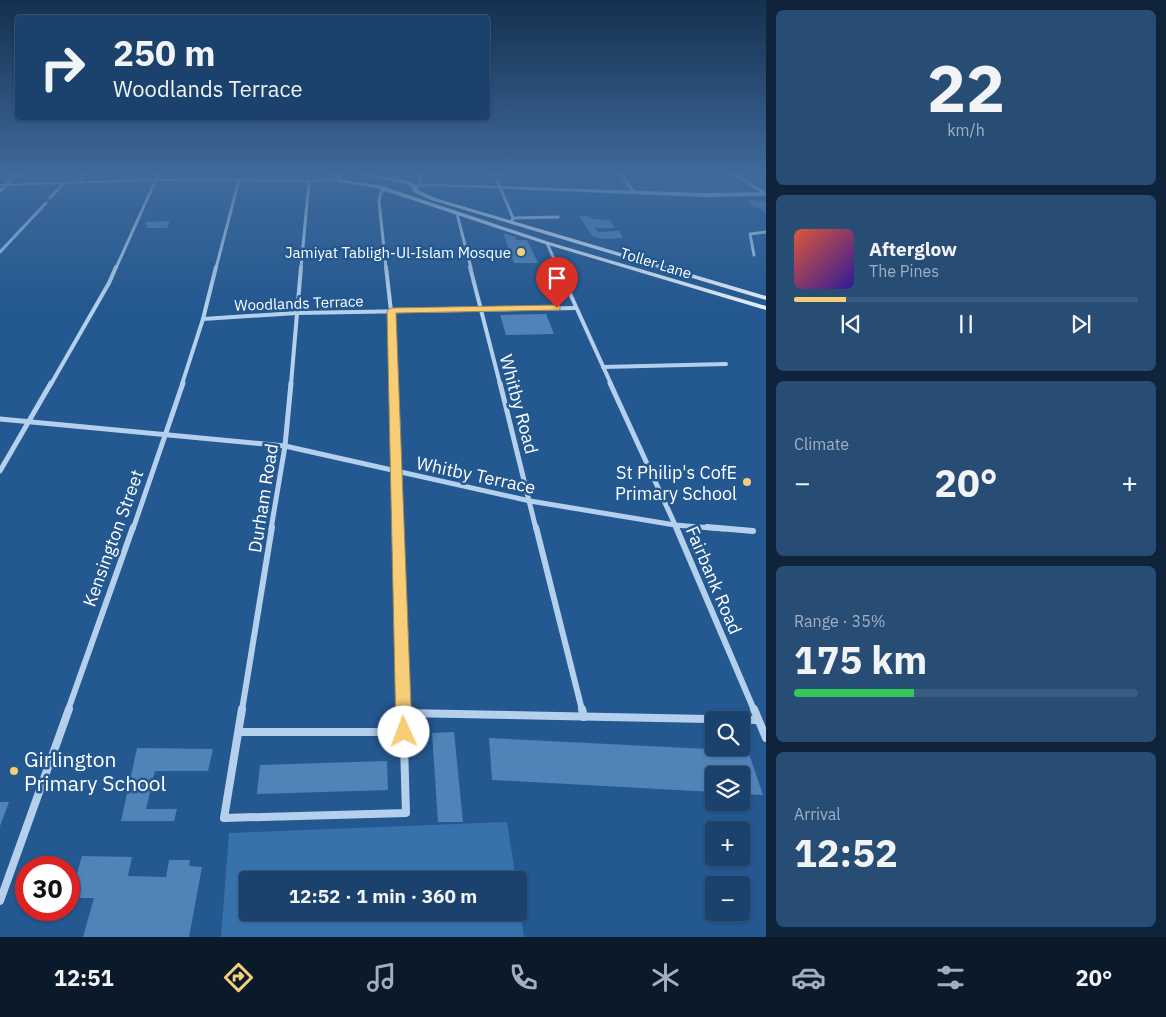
<!DOCTYPE html>
<meta charset="utf-8">
<style>
:root{--surface:#1b426c;--page:#284d74;--text:#f1f3f6;--muted:#a0b0c2;--line:#395b7f;--accent:#f7cd78}
body{margin:0;font-family:"IBM Plex Sans",sans-serif;background:var(--page);color:var(--text);height:100vh;display:flex;flex-direction:column;font-size:19px;white-space:nowrap}
*{box-sizing:border-box;margin:0}
p{font-size:16px;color:var(--muted)}
.icon{flex:none;width:28px;height:28px;fill:none;stroke:currentColor;stroke-width:2;stroke-linecap:round;stroke-linejoin:round}
.map{position:relative;flex:1;overflow:hidden}
.drawer{display:flex;flex-direction:column;gap:10px;padding:10px;background:#0f243b;width:400px}
.drawer>*{flex:none}
.top-card{position:absolute;left:15px;top:15px;width:475px;height:105px;border-radius:5px;box-shadow:0 1px 4px #0004,0 0 0 1px var(--line);background:#1b426c;color:var(--text);overflow:hidden}
.controls{position:absolute;left:705px;top:711px;display:grid;gap:10px}
.controls a{display:grid;place-items:center;width:45px;height:45px;border-radius:5px;background:var(--surface);box-shadow:0 1px 4px #0004,0 0 0 1px var(--line);font-size:25px}
.speed{position:absolute;left:15px;top:856px;display:flex;gap:10px;font-size:25px;font-weight:700;text-align:center}
.speed>*{display:grid;place-content:center;width:65px;height:65px;border-radius:50%;background:var(--surface);box-shadow:0 1px 4px #0004,0 0 0 1px var(--line);line-height:1}
.speed .limit{border:8px solid #d22;background:#fff;color:#111}
.pin{position:absolute;display:grid;place-items:center;width:42px;height:42px;color:#fff;margin:-51px -21px;border-radius:50% 50% 50% 0;rotate:-45deg;box-shadow:0 0 5px #0007}
.pin .icon{rotate:45deg}
.me{position:absolute;width:55px;margin:-28px;rotate:358deg;stroke-linejoin:round;filter:drop-shadow(0 0 4px #0008)}
.turn{display:flex;align-items:center;gap:18px;height:105px;padding:0 15px;font-size:22px}
.turn .icon{width:65px;height:65px;stroke-width:2.5}
.turn b{display:block;font-size:35px;line-height:42px}
.big{font-size:38px;font-weight:800;line-height:1.1}
.drawer .card{flex:1;display:flex;flex-direction:column;justify-content:center;gap:8px;min-width:0;padding:0 18px;border-radius:8px;background:var(--page)}
.drawer .dial{align-items:center;gap:0}
.dial b{font-size:65px;line-height:1}
.song{display:flex;align-items:center;gap:15px}
.cover{width:60px;height:60px;border-radius:8px;background:linear-gradient(135deg,hsl(10 70% 55%),hsl(250 70% 35%))}
.played{height:5px;border-radius:2px;background:linear-gradient(90deg,var(--accent) 15%,var(--line) 15%)}
.keys{display:flex;justify-content:space-around;direction:ltr}
.heat{display:flex;justify-content:space-between;align-items:center;font-size:28px;direction:ltr}
.charge{height:8px;border-radius:4px;background:linear-gradient(90deg,#34c759 35%,var(--line) 0)}
.trip{position:absolute;left:239px;top:871px;width:288px;height:50px;border-radius:5px;background:var(--surface);box-shadow:0 1px 4px #0004,0 0 0 1px var(--line);font-weight:800;line-height:50px;text-align:center}
.tabs{display:flex;height:80px;justify-content:space-around;align-items:center;background:#0b1a2b;color:var(--muted)}
.tabs .icon{width:35px;height:35px}
.tabs .on{color:var(--accent)}
.tabs b{font-size:22px;color:var(--text)}
main{display:flex;flex:1;min-height:0}
.map>svg:first-child{display:block}
</style>
<main>
<div class="map">
<svg width="766" height="937" viewBox="0 0 766 937">
<rect width="100%" height="100%" fill="#245890"/>
<!-- green -->
<polygon fill="#3872ad" points="507,822 516,880 248,880 248,912 518,912 518,892 524,937 221,937 229,833"/>
<!-- building -->
<g fill="#5083b8">
<polygon points="744,175 766,175 766,181 762,182 755,178 750,178"/>
<polygon points="748,200 766,201 766,213 759,208 754,208"/>
<polygon points="579,216 588,216 594,219 610,220 615,228 595,228 598,232 619,231 623,238 602,239 592,236"/>
<polygon points="170,221 167,228 146,228 148,224 145,225 146,222"/>
<polygon points="503,233 516,237 516,240 527,240 538,263 514,263"/>
<polygon points="546,314 554,334 506,335 500,315"/>
<polygon points="454,732 463,822 438,822 432,733"/>
<polygon points="489,738 748,751 763,795 741,794 741,775 714,775 714,792 492,780"/>
<polygon points="137,748 213,749 208,771 155,771 146,809 177,809 174,821 121,821"/>
<polygon points="387,761 388,790 257,794 260,765"/>
<polygon points="0,802 9,802 0,826"/>
<polygon points="82,856 132,857 128,876 166,877 169,860 190,860 189,866 202,867 189,937 83,937 94,898 70,898"/>
</g>
<g fill="none" stroke-linecap="round" stroke-linejoin="round">
<!-- minor-far4 -->
<g stroke="#b5d0ec" stroke-width="3">
<polyline points="495,175 513,218 511,222"/>
<polyline points="621,175 634,192"/>
<polyline points="735,175 766,194"/>
<polyline points="79,182 84,175"/>
<polyline points="419,185 420,175"/>
<polyline points="385,189 381,192 379,201 386,268"/>
<polyline points="0,191 16,175"/>
<polyline points="50,198 64,183"/>
<polyline points="457,214 471,268"/>
<polyline points="513,218 558,217"/>
<polyline points="547,243 558,268"/>
<polyline points="0,252 46,203"/>
<polyline points="754,255 750,234 766,232"/>
<polyline points="116,268 158,175"/>
<polyline points="216,268 239,180"/>
<polyline points="301,268 309,181"/>
</g>
<!-- minor-far3 -->
<g stroke="#b5d0ec" stroke-width="4">
<polyline points="386,267 391,311 393,384"/>
<polyline points="470,267 500,384"/>
<polyline points="558,267 611,384"/>
<polyline points="203,319 297,313 576,308"/>
<polyline points="603,367 726,364"/>
<polyline points="51,384 109,283 116,267"/>
<polyline points="182,384 203,319 216,267"/>
<polyline points="291,384 301,267"/>
</g>
<!-- minor-far2 -->
<g stroke="#b5d0ec" stroke-width="5">
<polyline points="393,383 398,529"/>
<polyline points="500,383 536,529"/>
<polyline points="610,383 677,529"/>
<polyline points="0,419 285,446 530,501 675,525 724,529"/>
<polyline points="0,471 51,383"/>
<polyline points="133,529 183,383"/>
<polyline points="271,529 285,446 291,383"/>
</g>
<!-- minor-far1 -->
<g stroke="#b5d0ec" stroke-width="6">
<polyline points="397,527 403,710"/>
<polyline points="536,527 582,710"/>
<polyline points="676,527 754,710"/>
<polyline points="707,527 753,531"/>
<polyline points="68,710 133,527"/>
<polyline points="242,710 272,527"/>
</g>
<!-- minor -->
<g stroke="#b5d0ec" stroke-width="8">
<polyline points="242,709 224,818 406,813 403,709"/>
<polyline points="582,709 584,717"/>
<polyline points="754,709 766,738"/>
<polyline points="403,713 758,720"/>
<polyline points="239,732 404,732"/>
<polyline points="0,901 69,709"/>
</g>
<!-- tertiary -->
<g fill="#b5d0ec" fill-rule="evenodd">
<polygon points="337,178 339,179 339,180 318,182 156,181 0,186 0,184 156,179 318,180"/>
<polygon points="434,184 706,193 766,192 766,196 706,197 434,186 414,187 412,186 414,185"/>
</g>
<!-- secondary -->
<g fill="#e0ecf9" fill-rule="evenodd">
<polygon points="334,175 340,175 342,180 379,185 549,242 766,306 766,310 545,244 376,188 338,182"/>
<path d="M357 175C374 175 403 177 417 186L418 190 435 198 766 296V300L431 200 413 192 412 188 407 184Z"/>
</g>
</g>
<!-- sky -->
<linearGradient id="sky" x2="0" y2="1"><stop stop-color="#14304f"/><stop offset="0.57" stop-color="#3f6a9c"/><stop offset="1" stop-color="#3f6a9c" stop-opacity="0"/></linearGradient>
<rect width="766" height="306" fill="url(#sky)"/>
<!-- route -->
<polygon fill="#f7cd78" stroke="#a1854e" points="557,305 560,306 560,310 396,313 412,732 409,738 404,740 398,738 396,732 387,311 391,308"/>
<!-- markers -->
<g fill="#f7cd78" stroke="#245890" stroke-width="2">
<circle cx="521" cy="252" r="5"/>
<circle cx="747" cy="482" r="5"/>
<circle cx="14" cy="771" r="5"/>
</g>
<g text-anchor="middle" dominant-baseline="central" stroke-width="5" stroke-linejoin="round" paint-order="stroke">
<!-- far-poi labels -->
<g font-size="15" fill="#fff" stroke="#245890" text-anchor="end">
<text x="511" y="252">Jamiyat Tabligh-Ul-Islam Mosque</text>
</g>
<!-- far-street labels -->
<g font-size="15" fill="#fff" stroke="#245890">
<text transform="translate(656 263) rotate(17)">Toller Lane</text>
<text transform="translate(299 303) rotate(-2)">Woodlands Terrace</text>
</g>
<!-- street labels -->
<g font-size="18" fill="#fff" stroke="#245890">
<text transform="translate(519 404) rotate(75)">Whitby Road</text>
<text transform="translate(476 475) rotate(12)">Whitby Terrace</text>
<text transform="translate(263 498) rotate(-81)">Durham Road</text>
<text transform="translate(113 538) rotate(-70)">Kensington Street</text>
<text transform="translate(714 580) rotate(67)">Fairbank Road</text>
</g>
<!-- poi labels -->
<g font-size="18" fill="#fff" stroke="#245890" text-anchor="end">
<text x="737" y="472">St Philip's CofE<tspan x="737" dy="21">Primary School</tspan></text>
</g>
<!-- near-poi labels -->
<g font-size="21" fill="#fff" stroke="#245890" text-anchor="start">
<text x="24" y="759">Girlington<tspan x="24" dy="24">Primary School</tspan></text>
</g>
</g>
</svg>
<div class="controls">
<a><svg class="icon" aria-label="search" viewBox="0 0 24 24"><circle cx="10" cy="10" r="6"/><path d="M15 15l6 6"/></svg></a>
<a><svg class="icon" aria-label="layers" viewBox="0 0 24 24"><path d="M12 4l9 5-9 5-9-5zM3 14l9 5 9-5"/></svg></a>
<a>+</a>
<a>−</a>
</div>
<div class="speed"><div class="limit">30</div></div>
<div class="pin" style="left:557px;top:308px;background:#d93025"><svg class="icon" aria-label="arrive" viewBox="0 0 24 24"><path d="M6 21V4h12l-3 4 3 4H6"/></svg></div>
<svg class="me" style="left:404px;top:732px" viewBox="-20 -20 40 40"><circle r="19" fill="#fff"/><path d="M0-13L10 11 0 6-10 11z" fill="#f7cd78"/></svg>
<div class="trip">12:52 · 1 min · 360 m</div>
<div class="top-card">
<div class="turn"><svg class="icon" aria-label="right" viewBox="0 0 24 24"><path d="M7 20v-9h11M14 6l5 5-5 5"/></svg><div><b>250 m</b>Woodlands Terrace</div></div>
</div>
</div>
<section class="drawer">
<div class="card dial"><b>22</b><p>km/h</p></div>
<div class="card">
<div class="song"><i class="cover"></i><div><b>Afterglow</b><p>The Pines</p></div></div>
<div class="played"></div>
<div class="keys"><svg class="icon" aria-label="previous" viewBox="0 0 24 24"><path d="M18 5L8 12l10 7zM5 5v14"/></svg><svg class="icon" aria-label="pause" viewBox="0 0 24 24"><path d="M8 5v14M16 5v14"/></svg><svg class="icon" aria-label="next" viewBox="0 0 24 24"><path d="M6 5l10 7-10 7zM19 5v14"/></svg></div>
</div>
<div class="card"><p>Climate</p>
<div class="heat"><a>−</a><b class="big">20°</b><a>+</a></div>
</div>
<div class="card"><p>Range · 35%</p><b class="big">175 km</b><div class="charge"></div></div>
<div class="card"><p>Arrival</p><b class="big">12:52</b></div>
</section>
</main>
<nav class="tabs">
<b>12:51</b>
<svg class="icon on" aria-label="directions" viewBox="0 0 24 24"><path d="M12 3l9 9-9 9-9-9zM9 14v-3h6M13 9l2 2-2 2"/></svg>
<svg class="icon" aria-label="music" viewBox="0 0 24 24"><path d="M9 18V5l10-2v13"/><circle cx="6" cy="18" r="3"/><circle cx="16" cy="16" r="3"/></svg>
<svg class="icon" aria-label="phone" viewBox="0 0 24 24"><path d="M5 4h4l2 5-3 2q2 4 5 5l2-3 5 2v4C11 20 4 13 5 4z"/></svg>
<svg class="icon" aria-label="climate" viewBox="0 0 24 24"><path d="M12 3v18M4 7l16 10M4 17L20 7"/></svg>
<svg class="icon" aria-label="car" viewBox="0 0 24 24"><path d="M5 17H2v-5l4-1 3-4h7l3 4 3 1v5h-3M9 17h6M6 11h13"/><circle cx="7" cy="17" r="2"/><circle cx="17" cy="17" r="2"/></svg>
<svg class="icon" aria-label="filters" viewBox="0 0 24 24"><path d="M4 7h16M4 17h16"/><circle cx="9" cy="7" r="2"/><circle cx="15" cy="17" r="2"/></svg>
<b>20°</b>
</nav>
